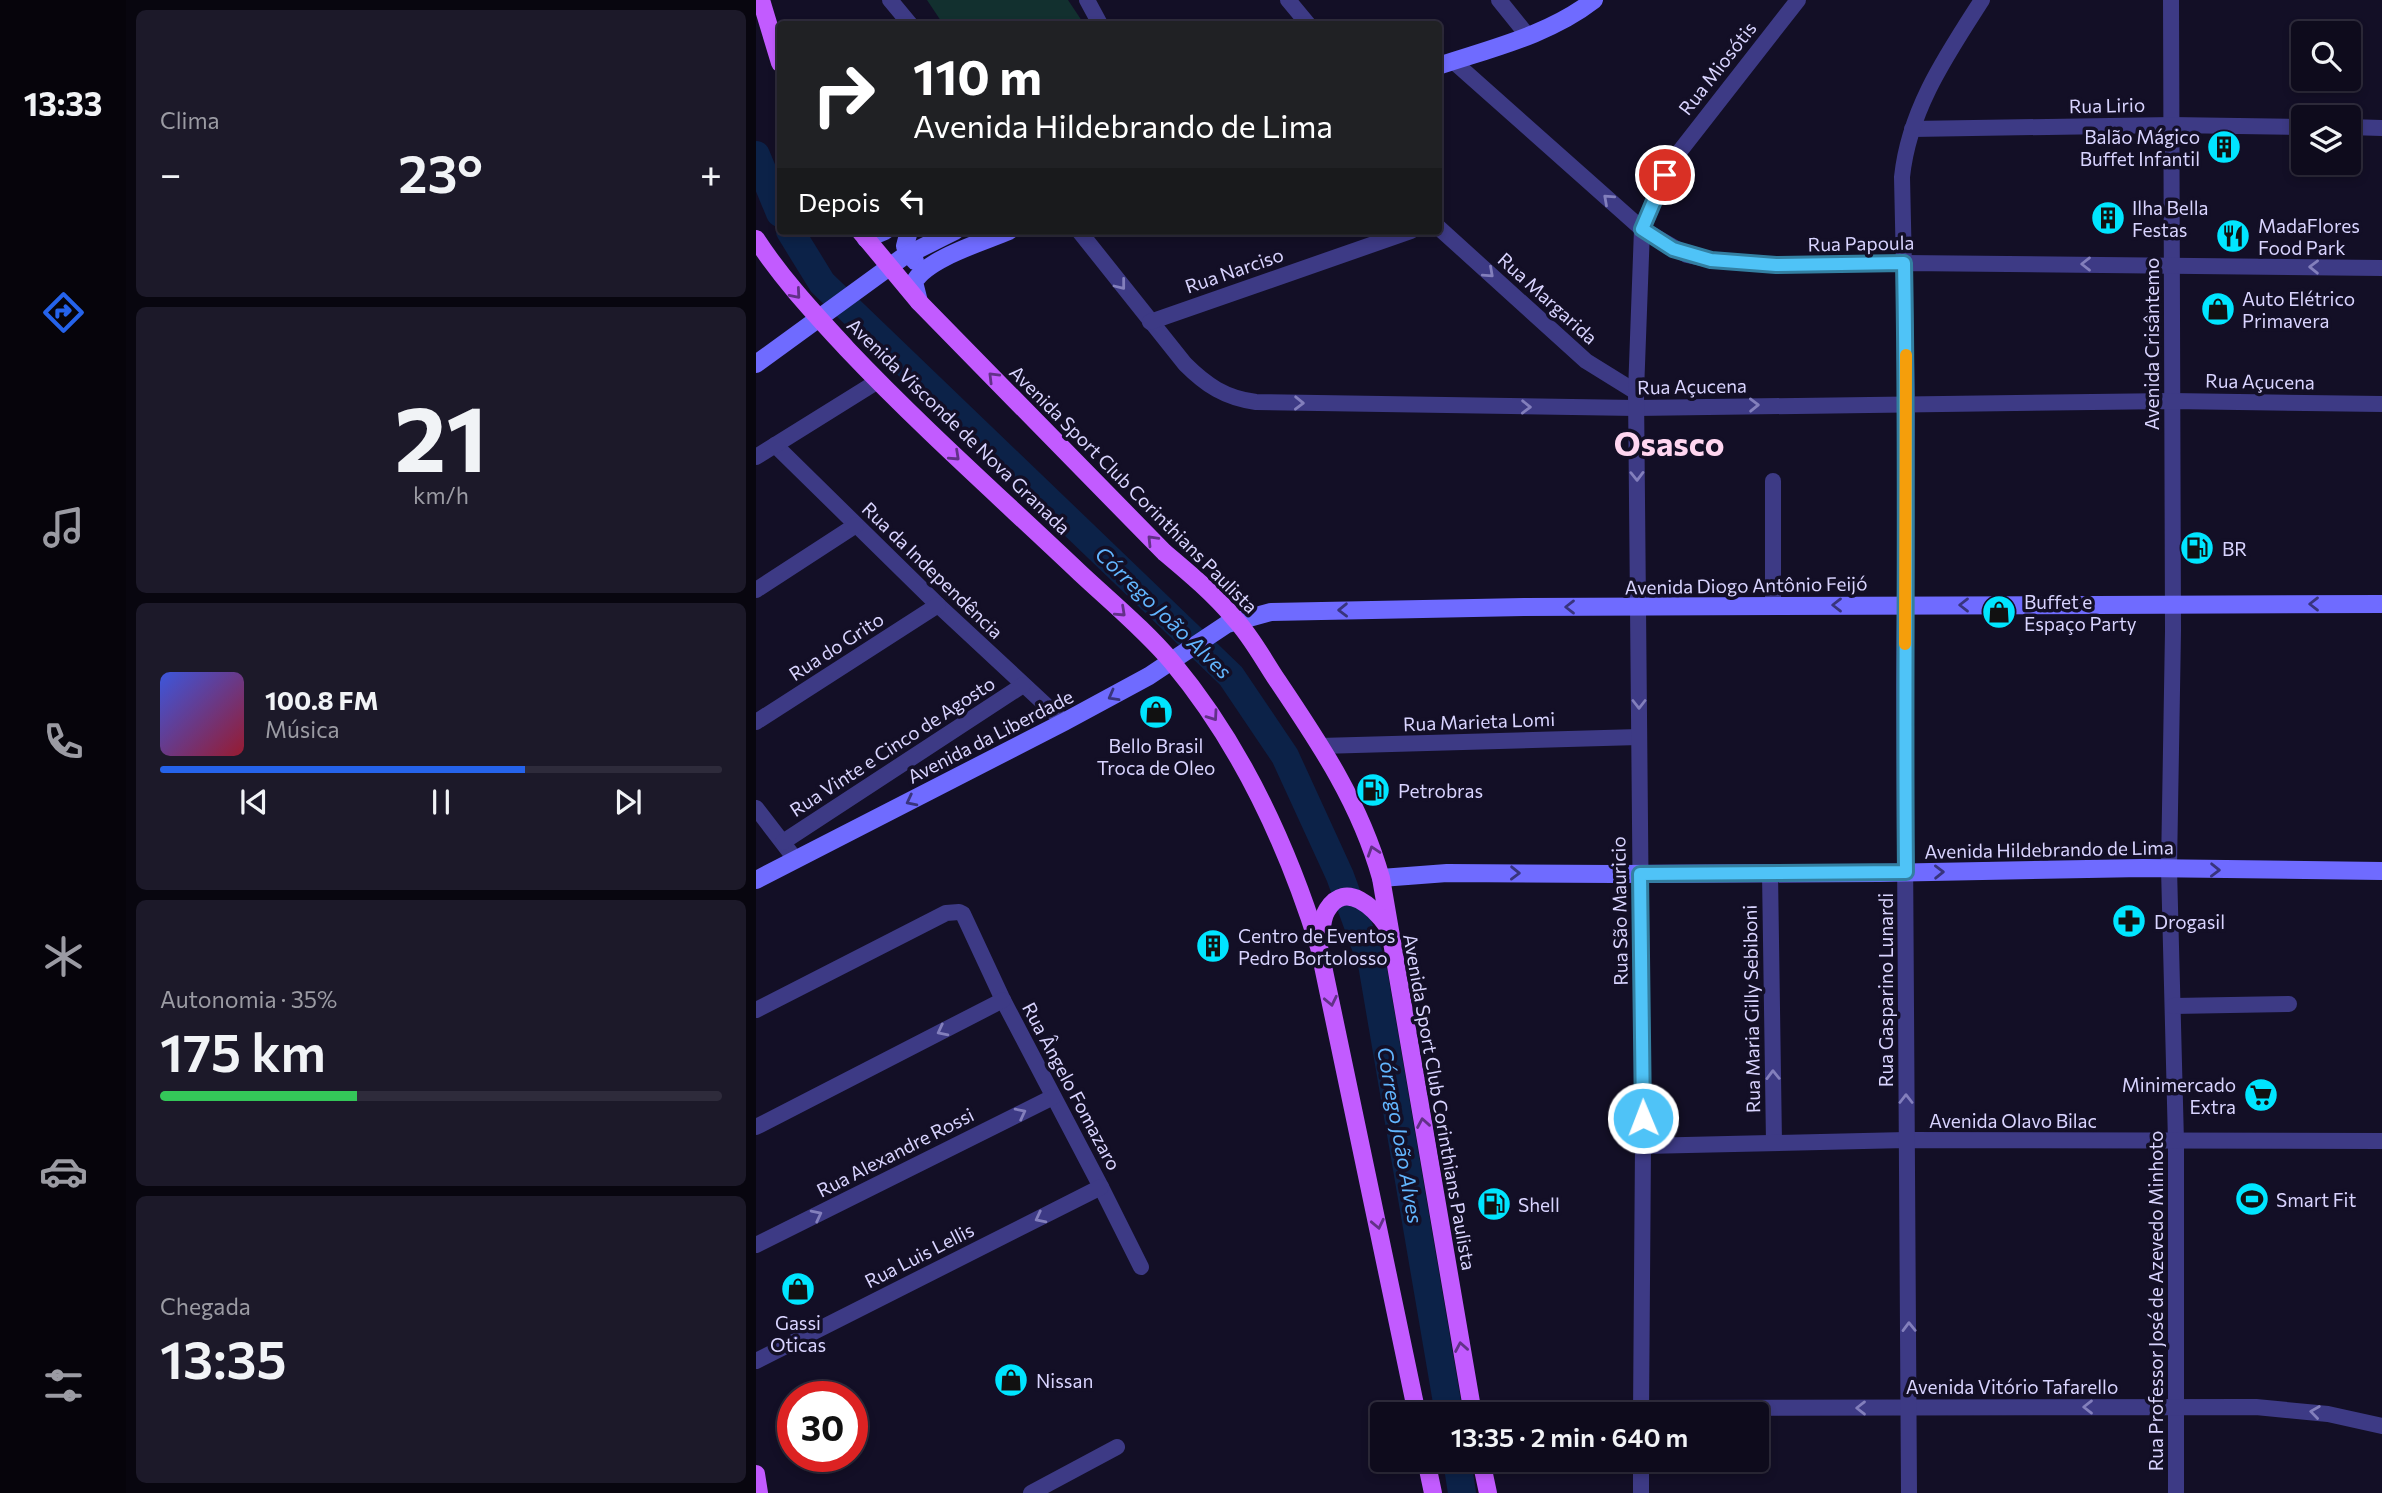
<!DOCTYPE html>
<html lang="pt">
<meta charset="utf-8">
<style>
:root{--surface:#0e0b1c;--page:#1c1929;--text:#f1f3f6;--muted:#9b9ba3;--line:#2e2b3b;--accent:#2563eb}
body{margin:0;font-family:Commissioner,sans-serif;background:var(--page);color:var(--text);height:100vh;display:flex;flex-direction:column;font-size:26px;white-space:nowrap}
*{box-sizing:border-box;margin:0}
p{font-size:23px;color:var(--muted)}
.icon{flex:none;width:38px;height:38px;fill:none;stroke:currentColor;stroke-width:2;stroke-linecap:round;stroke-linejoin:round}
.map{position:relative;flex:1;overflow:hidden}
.side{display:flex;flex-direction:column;gap:10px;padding:10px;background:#08060f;width:630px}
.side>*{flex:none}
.guide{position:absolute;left:21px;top:21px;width:665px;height:214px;border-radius:7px;box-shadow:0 4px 10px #0003,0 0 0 2px var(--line);background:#202124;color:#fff;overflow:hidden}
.fabs{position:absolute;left:1535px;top:21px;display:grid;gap:14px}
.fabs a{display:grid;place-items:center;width:70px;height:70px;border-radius:7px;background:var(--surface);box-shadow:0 4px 10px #0003,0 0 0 2px var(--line);font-size:35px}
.speed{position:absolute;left:21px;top:1381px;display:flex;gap:14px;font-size:35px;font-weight:700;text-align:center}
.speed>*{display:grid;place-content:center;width:91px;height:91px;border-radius:50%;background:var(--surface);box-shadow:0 4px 10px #0003,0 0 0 2px var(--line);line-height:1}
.speed .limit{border:10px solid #d22;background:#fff;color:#111}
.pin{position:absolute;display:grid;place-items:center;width:60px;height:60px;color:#fff;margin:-30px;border:4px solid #fff;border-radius:50%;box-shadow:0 2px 7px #0007}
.me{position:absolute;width:77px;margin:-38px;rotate:359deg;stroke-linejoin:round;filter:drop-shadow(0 0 5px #0008)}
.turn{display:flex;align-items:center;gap:24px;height:147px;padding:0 21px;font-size:32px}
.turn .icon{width:91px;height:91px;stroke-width:2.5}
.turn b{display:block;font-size:49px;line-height:60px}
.then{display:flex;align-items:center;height:66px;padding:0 21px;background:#0003;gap:14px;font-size:26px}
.big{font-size:52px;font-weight:600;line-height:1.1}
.side .tile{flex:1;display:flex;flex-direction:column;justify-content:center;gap:10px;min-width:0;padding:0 24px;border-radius:10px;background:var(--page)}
.side .dial{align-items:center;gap:0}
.dial b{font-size:91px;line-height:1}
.song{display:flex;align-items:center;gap:21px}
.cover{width:84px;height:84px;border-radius:10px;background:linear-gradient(135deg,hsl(230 70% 55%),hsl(350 70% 35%))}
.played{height:7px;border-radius:4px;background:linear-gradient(90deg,var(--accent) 65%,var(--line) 65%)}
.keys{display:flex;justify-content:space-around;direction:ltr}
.heat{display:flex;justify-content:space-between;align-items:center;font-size:38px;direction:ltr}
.charge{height:10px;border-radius:5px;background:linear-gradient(90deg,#34c759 35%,var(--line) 0)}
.trip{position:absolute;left:614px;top:1402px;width:399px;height:70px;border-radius:7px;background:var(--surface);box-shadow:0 4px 10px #0003,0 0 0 2px var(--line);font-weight:600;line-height:70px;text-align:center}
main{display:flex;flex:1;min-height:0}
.dock{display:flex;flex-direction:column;width:126px;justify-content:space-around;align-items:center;background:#06040b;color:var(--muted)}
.dock .icon{width:49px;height:49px}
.dock .on{color:var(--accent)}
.dock b{font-size:32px;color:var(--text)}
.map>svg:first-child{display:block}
</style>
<main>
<nav class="dock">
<b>13:33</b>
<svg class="icon on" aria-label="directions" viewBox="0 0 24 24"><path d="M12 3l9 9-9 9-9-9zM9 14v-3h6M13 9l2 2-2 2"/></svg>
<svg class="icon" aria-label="music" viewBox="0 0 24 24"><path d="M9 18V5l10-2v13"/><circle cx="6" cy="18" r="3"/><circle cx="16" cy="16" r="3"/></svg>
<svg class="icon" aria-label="phone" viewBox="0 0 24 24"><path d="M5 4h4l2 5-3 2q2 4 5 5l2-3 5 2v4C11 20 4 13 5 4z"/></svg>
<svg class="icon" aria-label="climate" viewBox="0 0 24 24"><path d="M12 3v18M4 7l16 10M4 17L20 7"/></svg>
<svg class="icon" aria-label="car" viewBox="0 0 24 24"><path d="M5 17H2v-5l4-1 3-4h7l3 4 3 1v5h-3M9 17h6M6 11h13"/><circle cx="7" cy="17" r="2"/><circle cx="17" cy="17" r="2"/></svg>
<svg class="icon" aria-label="filters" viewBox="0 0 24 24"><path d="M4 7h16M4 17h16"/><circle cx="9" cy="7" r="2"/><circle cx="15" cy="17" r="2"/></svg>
</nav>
<section class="side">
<div class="tile"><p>Clima</p>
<div class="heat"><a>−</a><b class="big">23°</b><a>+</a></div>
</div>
<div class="tile dial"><b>21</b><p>km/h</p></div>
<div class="tile">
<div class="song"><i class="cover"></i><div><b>100.8 FM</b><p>Música</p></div></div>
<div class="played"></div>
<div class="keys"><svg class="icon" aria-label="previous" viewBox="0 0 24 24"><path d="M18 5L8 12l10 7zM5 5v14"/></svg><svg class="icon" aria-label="pause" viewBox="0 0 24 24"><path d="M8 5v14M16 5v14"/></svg><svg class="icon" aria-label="next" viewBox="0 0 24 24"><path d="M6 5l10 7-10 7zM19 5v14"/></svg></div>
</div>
<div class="tile"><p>Autonomia · 35%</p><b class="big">175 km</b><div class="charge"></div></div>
<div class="tile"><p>Chegada</p><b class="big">13:35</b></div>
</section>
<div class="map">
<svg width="1626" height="1493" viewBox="0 0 1626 1493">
<rect width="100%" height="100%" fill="#130f26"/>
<!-- pitch -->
<polygon fill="#12302f" points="171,0 312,0 328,24 187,24"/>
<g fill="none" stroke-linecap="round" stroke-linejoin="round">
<!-- river -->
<g stroke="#0c2248" stroke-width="28">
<polyline points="0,155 24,213"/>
<polyline points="34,231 66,283 475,676 529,756 584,876 616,964 693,1414"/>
<polyline points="701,1460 706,1493"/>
</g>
<!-- street -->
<g stroke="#3d3a85" stroke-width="16">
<polyline points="134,0 154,24"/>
<polyline points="331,0 344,24"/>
<polyline points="532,0 552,24"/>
<polyline points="743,0 772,36"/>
<polyline points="1415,0 1417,631 1413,868 1420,1142 1420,1493"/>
<polyline points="697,61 886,229 931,255 955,260 1020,265 1148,263 1626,268"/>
<polyline points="1592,127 1626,128"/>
<polyline points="1156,129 1416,125 1547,127"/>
<polyline points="682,227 830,361 880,392"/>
<path d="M323 231 429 364C450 385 469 398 500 402L880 408 1416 401 1626 404"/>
<polyline points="394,322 655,231"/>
<polyline points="19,445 182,605 308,722"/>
<polyline points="0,457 122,381"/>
<polyline points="1017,481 1017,606"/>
<polyline points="0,590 100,525"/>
<polyline points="0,722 182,605"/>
<polyline points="564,746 883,737"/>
<polyline points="0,808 40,860"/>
<polyline points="27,842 267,685"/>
<polyline points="1014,873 1018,1143"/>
<polyline points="1417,1006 1533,1004"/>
<polyline points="0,1010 190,913 203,912 207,914 247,1000 345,1187 385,1267"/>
<polyline points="0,1127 247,1000"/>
<polyline points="887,1146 1150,1140 1626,1141"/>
<polyline points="0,1245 297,1097"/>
<polyline points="0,1361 345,1187"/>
<polyline points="885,1408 1500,1407 1572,1414 1626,1426"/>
<polyline points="885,1414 887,1146 880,392 886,229 909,175 924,151 1042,0"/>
<polyline points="885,1460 885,1493"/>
<polyline points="275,1493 361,1447"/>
<path d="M1153 1493 1148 685 1151 404 1146 177C1153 110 1190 56 1226 0"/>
</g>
<!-- secondary -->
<g stroke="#6f6bff" stroke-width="18">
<path d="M682 66C736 48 793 35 838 0"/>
<polyline points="153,231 149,246 159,261"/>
<polyline points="110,239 129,231"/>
<path d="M163 302 158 282C172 258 227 242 253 231"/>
<polyline points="0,364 147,257 199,231"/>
<polyline points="625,878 691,873 857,874 1124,873 1387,868 1626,871"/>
<polyline points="0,880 308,722 393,676 471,624 515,612 768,607 1626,604"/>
</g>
<!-- primary -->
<g stroke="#c25bff" stroke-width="18">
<polyline points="5,0 24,63"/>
<path d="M104 231 163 302 408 552C433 573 457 593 478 618 495 636 507 659 521 680 564 744 604 803 625 878L717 1414"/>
<path d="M0 239C26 279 58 313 91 349 165 427 246 499 324 573 355 602 389 630 416 662 486 746 531 844 563 947L661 1414"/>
<path d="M564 943C566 933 565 919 571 910 590 879 619 909 632 927"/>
<polyline points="670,1460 677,1493"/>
<polyline points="725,1460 732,1493"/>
<polyline points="0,1474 3,1493"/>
</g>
</g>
<!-- one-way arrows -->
<defs><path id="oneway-chevron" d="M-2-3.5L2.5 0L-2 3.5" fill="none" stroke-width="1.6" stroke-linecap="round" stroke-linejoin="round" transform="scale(1.75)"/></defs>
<g stroke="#837fbc">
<use href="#oneway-chevron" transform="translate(852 199) rotate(-138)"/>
<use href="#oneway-chevron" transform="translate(1330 264) rotate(-180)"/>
<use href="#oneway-chevron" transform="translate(1558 267) rotate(-179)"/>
<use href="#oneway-chevron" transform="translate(733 273) rotate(42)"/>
<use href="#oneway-chevron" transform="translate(365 285) rotate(52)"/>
<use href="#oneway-chevron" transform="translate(543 403) rotate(1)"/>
<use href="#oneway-chevron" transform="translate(998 405) rotate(-1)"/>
<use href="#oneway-chevron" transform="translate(770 407) rotate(1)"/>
<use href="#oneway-chevron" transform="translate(881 476) rotate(89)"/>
<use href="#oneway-chevron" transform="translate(883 704) rotate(90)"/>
<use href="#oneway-chevron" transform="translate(186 1031) rotate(153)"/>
<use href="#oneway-chevron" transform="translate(1017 1075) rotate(-91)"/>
<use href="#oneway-chevron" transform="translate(1150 1099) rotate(-90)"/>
<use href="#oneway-chevron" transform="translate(265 1113) rotate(-27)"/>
<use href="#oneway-chevron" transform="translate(61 1215) rotate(-27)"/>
<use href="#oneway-chevron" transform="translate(284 1218) rotate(153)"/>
<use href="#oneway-chevron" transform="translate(1153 1327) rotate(-91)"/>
<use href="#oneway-chevron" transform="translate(1332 1407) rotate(180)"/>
<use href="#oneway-chevron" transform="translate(1105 1408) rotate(180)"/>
<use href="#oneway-chevron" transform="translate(1559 1412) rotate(-172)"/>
</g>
<g stroke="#623188">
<use href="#oneway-chevron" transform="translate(40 294) rotate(49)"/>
<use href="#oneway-chevron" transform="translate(237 377) rotate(-135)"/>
<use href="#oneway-chevron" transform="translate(199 456) rotate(43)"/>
<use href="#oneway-chevron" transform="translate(396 540) rotate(-134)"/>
<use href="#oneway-chevron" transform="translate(365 612) rotate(43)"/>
<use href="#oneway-chevron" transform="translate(457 716) rotate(55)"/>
<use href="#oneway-chevron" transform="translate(617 851) rotate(-108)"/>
<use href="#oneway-chevron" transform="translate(575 1001) rotate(78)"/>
<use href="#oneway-chevron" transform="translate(667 1123) rotate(-100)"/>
<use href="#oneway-chevron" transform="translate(622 1224) rotate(78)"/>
<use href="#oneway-chevron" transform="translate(705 1347) rotate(-100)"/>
</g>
<g stroke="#38347d">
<use href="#oneway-chevron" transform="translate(1558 604) rotate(180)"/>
<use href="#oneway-chevron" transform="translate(1081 605) rotate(180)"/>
<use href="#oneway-chevron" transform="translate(1208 605) rotate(-180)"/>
<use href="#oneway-chevron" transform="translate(814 607) rotate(-180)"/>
<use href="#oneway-chevron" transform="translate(587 610) rotate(179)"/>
<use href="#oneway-chevron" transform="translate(357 696) rotate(151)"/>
<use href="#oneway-chevron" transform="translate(155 801) rotate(153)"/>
<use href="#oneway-chevron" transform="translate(1459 870) rotate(1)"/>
<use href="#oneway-chevron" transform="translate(1183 872) rotate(-1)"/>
<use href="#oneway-chevron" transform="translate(759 873) rotate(1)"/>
</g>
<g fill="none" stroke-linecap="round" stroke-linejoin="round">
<!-- route casing -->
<g stroke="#337fa1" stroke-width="18">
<path id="route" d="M887 1118 884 874 1150 872C1148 669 1152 466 1148 263L1020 265 955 260 917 249 886 229 909 175"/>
</g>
<!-- route -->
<use href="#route" stroke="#4fc3f7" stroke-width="12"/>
<!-- slow -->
<polyline stroke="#f59e0b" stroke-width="12" points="1149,644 1150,355"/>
</g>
<!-- icons -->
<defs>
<g id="building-disc" transform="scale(1.75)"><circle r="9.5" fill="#00e5ff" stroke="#130f26"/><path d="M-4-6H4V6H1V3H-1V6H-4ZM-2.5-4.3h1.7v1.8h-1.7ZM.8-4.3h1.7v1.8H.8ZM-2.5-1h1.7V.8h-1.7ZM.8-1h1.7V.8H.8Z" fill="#111"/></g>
<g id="restaurant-disc" transform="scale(1.75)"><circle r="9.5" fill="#00e5ff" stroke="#130f26"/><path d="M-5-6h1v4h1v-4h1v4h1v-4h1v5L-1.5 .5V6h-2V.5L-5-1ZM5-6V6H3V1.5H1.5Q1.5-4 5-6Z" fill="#111"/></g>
<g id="shop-disc" transform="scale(1.75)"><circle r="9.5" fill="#00e5ff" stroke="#130f26"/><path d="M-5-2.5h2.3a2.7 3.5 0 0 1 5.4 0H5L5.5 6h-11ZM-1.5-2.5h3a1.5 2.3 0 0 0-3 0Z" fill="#111"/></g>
<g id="fuel-disc" transform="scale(1.75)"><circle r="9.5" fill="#00e5ff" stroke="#130f26"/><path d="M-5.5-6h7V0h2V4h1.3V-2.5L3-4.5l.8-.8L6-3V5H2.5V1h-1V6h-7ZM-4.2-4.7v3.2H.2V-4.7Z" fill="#111"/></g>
<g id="pharmacy-disc" transform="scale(1.75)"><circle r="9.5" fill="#00e5ff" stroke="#130f26"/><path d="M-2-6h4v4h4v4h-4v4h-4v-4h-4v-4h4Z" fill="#111"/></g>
<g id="supermarket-disc" transform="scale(1.75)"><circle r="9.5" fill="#00e5ff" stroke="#130f26"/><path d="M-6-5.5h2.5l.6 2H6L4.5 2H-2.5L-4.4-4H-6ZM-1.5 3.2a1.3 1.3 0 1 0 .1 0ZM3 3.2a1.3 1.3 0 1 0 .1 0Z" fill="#111"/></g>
<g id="stadium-disc" transform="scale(1.75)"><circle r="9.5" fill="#00e5ff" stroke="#130f26"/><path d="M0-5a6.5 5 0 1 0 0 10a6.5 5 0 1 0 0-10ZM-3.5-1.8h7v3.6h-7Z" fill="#111"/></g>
</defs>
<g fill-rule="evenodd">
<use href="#building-disc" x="1468" y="147"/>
<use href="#building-disc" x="1352" y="218"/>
<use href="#restaurant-disc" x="1477" y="236"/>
<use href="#shop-disc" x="1462" y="309"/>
<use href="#fuel-disc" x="1441" y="548"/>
<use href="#shop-disc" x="1243" y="612"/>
<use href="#shop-disc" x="400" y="712"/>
<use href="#fuel-disc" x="617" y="790"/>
<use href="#pharmacy-disc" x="1373" y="921"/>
<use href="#building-disc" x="457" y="946"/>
<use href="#supermarket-disc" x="1505" y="1095"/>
<use href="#stadium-disc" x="1496" y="1199"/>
<use href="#fuel-disc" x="738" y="1204"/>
<use href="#shop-disc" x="42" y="1289"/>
<use href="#shop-disc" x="255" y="1380"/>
</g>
<g text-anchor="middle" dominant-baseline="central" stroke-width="7" stroke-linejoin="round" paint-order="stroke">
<!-- street labels -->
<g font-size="19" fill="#d9d4ff" stroke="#130f26">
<text transform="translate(961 68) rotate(-52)">Rua Miosótis</text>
<text transform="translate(1351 105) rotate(-1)">Rua Lirio</text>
<text transform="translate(1105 243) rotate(-1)">Rua Papoula</text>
<text transform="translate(478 270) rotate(-19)">Rua Narciso</text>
<text transform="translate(792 298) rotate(42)">Rua Margarida</text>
<text transform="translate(1395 344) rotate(-90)">Avenida Crisântemo</text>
<text transform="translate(1504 381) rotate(1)">Rua Açucena</text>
<text transform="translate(936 386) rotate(-1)">Rua Açucena</text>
<text transform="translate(203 426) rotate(44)">Avenida Visconde de Nova Granada</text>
<text transform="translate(378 489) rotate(45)">Avenida Sport Club Corinthians Paulista</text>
<text transform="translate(177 570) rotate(44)">Rua da Independência</text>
<text transform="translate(990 585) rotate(-1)">Avenida Diogo Antônio Feijó</text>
<text transform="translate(80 646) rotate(-33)">Rua do Grito</text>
<text transform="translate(723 721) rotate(-2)">Rua Marieta Lomi</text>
<text transform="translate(234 736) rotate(-27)">Avenida da Liberdade</text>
<text transform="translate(136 746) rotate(-33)">Rua Vinte e Cinco de Agosto</text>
<text transform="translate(1293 849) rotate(-1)">Avenida Hildebrando de Lima</text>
<text transform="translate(863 911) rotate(-91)">Rua São Mauricio</text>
<text transform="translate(1129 990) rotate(-90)">Rua Gasparino Lunardi</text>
<text transform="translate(995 1009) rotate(-91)">Rua Maria Gilly Sebiboni</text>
<text transform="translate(316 1086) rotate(62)">Rua Ângelo Fomazaro</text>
<text transform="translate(684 1102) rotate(80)">Avenida Sport Club Corinthians Paulista</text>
<text x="1257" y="1120">Avenida Olavo Bilac</text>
<text transform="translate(139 1152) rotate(-27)">Rua Alexandre Rossi</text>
<text transform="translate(163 1255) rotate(-27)">Rua Luis Lellis</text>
<text transform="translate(1399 1301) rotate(-90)">Rua Professor José de Azevedo Minhoto</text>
<text x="1256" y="1386">Avenida Vitório Tafarello</text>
</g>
<!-- poi labels -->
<g font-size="19" fill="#d9d4ff" stroke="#130f26" text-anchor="start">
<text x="1444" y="136" text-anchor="end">Balão Mágico<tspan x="1444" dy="22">Buffet Infantil</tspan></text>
<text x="1376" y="207">Ilha Bella<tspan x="1376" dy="22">Festas</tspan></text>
<text x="1502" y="225">MadaFlores<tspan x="1502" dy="22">Food Park</tspan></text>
<text x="1486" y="298">Auto Elétrico<tspan x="1486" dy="22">Primavera</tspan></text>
<text x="1466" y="548">BR</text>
<text x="1268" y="601">Buffet e<tspan x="1268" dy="22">Espaço Party</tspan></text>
<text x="400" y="745" text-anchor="middle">Bello Brasil<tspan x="400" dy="22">Troca de Oleo</tspan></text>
<text x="642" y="790">Petrobras</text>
<text x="1398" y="921">Drogasil</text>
<text x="482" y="935">Centro de Eventos<tspan x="482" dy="22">Pedro Bortolosso</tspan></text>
<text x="1480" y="1084" text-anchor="end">Minimercado<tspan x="1480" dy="22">Extra</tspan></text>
<text x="1520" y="1199">Smart Fit</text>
<text x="762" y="1204">Shell</text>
<text x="42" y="1322" text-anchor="middle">Gassi<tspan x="42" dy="22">Oticas</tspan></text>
<text x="280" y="1380">Nissan</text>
</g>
<!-- water labels -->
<g font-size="21" font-style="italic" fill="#62b6ff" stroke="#130f26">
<text transform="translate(408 612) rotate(44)">Córrego João Alves</text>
<text transform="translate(645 1135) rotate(80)">Córrego João Alves</text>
</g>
<!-- town labels -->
<g font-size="33" font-weight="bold" fill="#ffd6f0" stroke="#130f26">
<text x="913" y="442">Osasco</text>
</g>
</g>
</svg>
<div class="fabs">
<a><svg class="icon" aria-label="search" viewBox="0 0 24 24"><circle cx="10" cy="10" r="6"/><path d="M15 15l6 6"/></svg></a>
<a><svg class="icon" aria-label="layers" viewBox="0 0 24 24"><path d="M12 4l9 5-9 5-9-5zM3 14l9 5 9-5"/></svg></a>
</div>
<div class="speed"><div class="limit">30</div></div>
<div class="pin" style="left:909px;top:175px;background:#d93025"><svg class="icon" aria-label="arrive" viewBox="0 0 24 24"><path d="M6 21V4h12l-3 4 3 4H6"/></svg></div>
<svg class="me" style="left:887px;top:1118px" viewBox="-20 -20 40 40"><circle r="17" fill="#4fc3f7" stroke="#fff" stroke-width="3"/><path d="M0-11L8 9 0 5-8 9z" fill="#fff"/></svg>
<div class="trip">13:35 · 2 min · 640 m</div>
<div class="guide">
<div class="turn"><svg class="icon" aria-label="right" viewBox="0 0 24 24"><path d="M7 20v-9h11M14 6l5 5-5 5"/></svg><div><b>110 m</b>Avenida Hildebrando de Lima</div></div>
<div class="then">Depois<svg class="icon" aria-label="left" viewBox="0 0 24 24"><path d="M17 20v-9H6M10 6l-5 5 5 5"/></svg></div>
</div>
</div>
</main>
